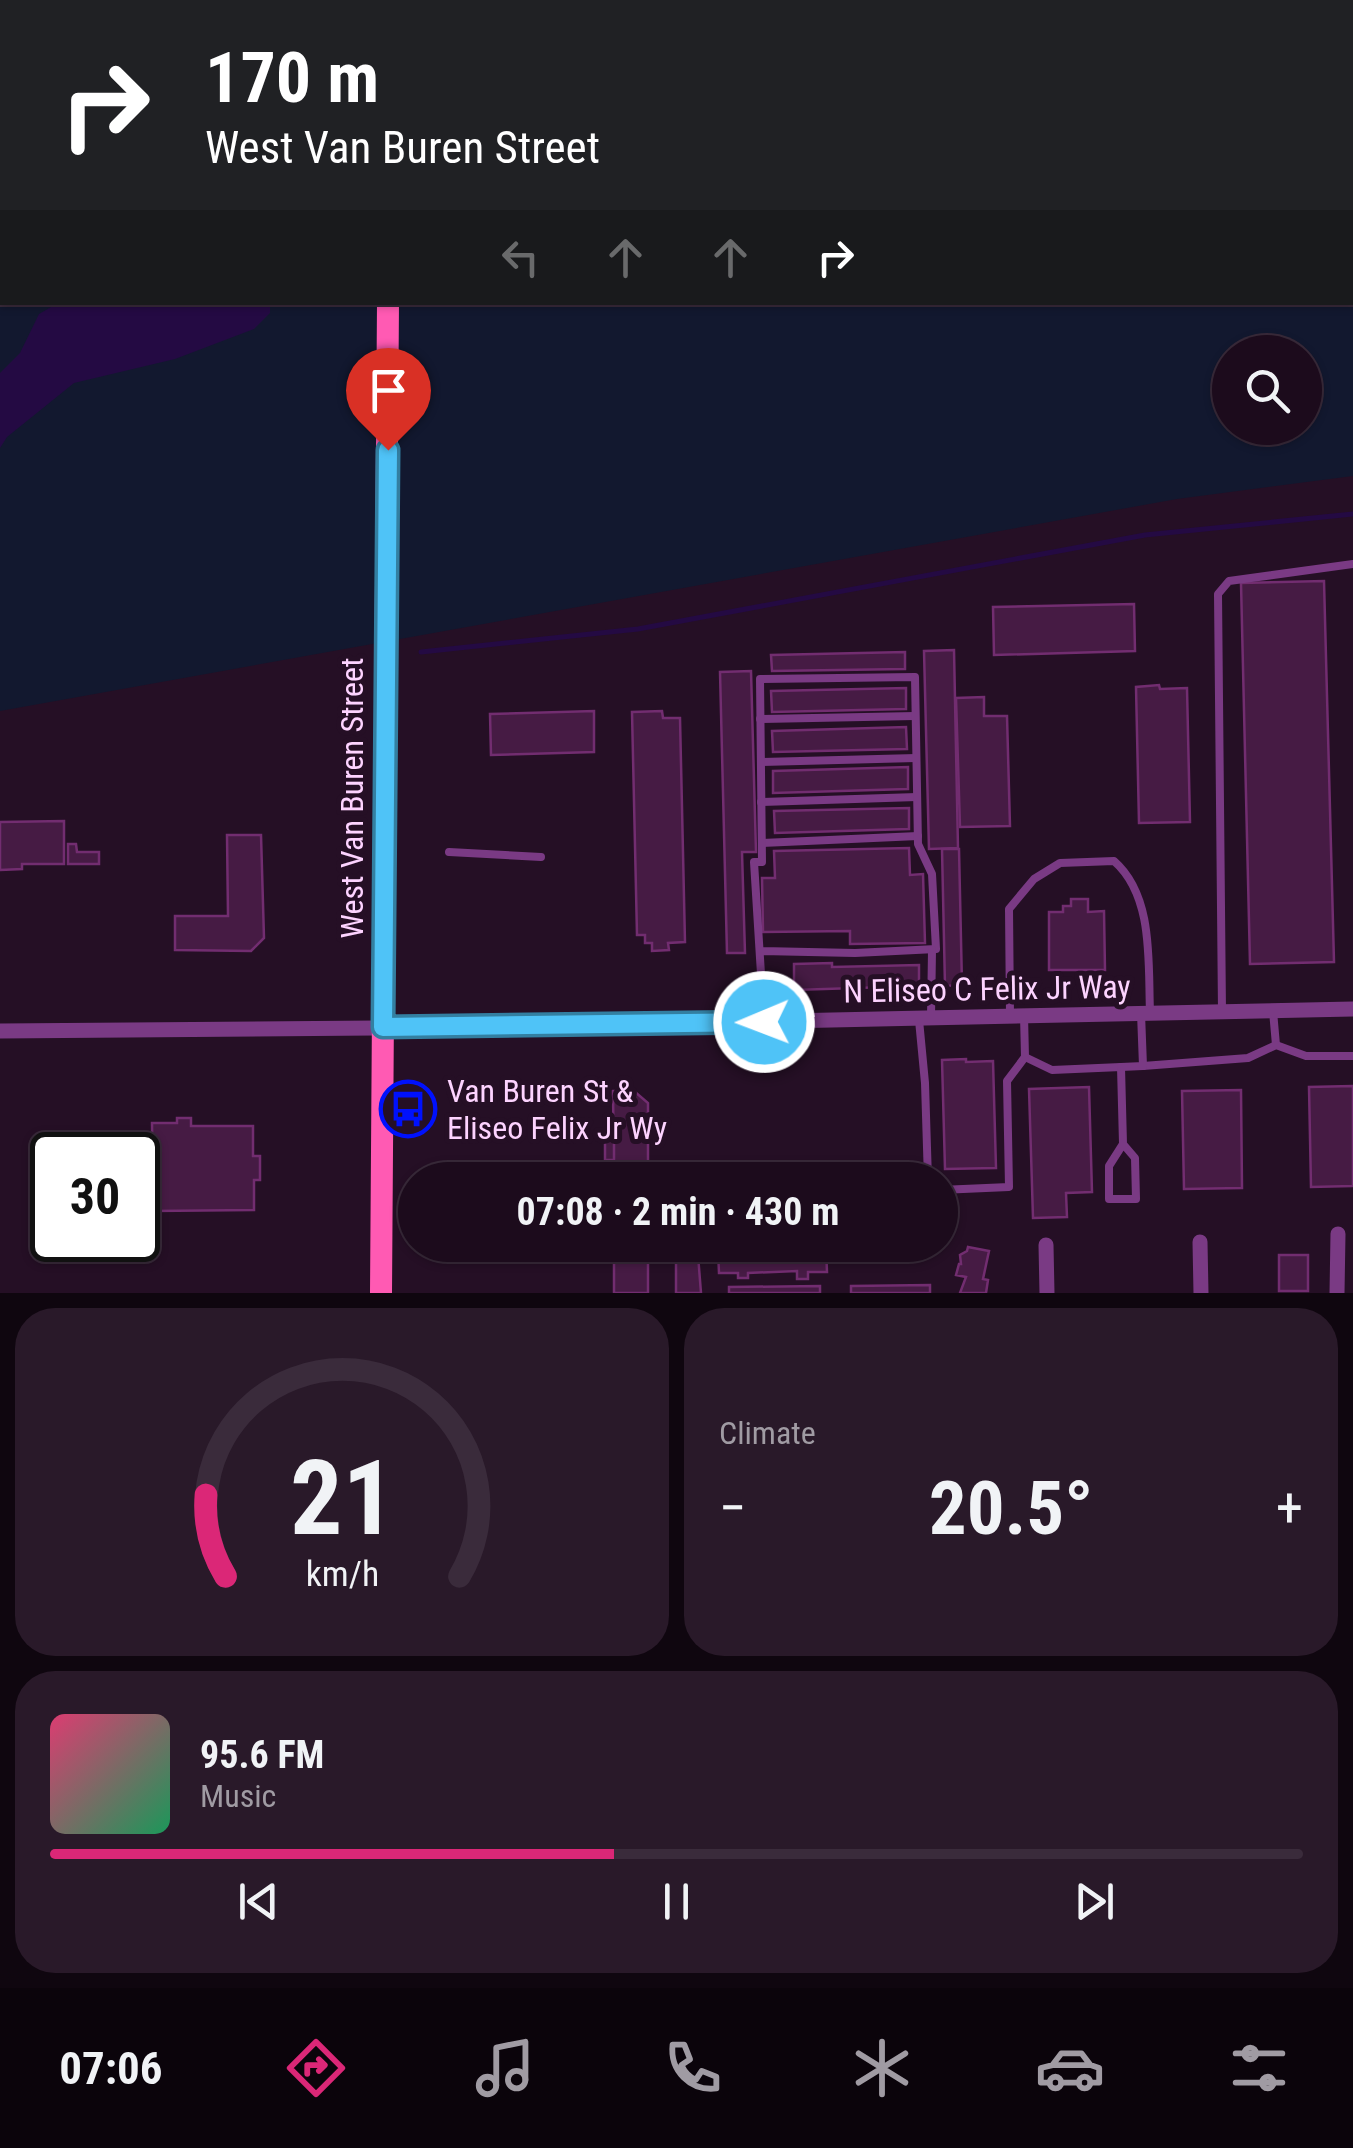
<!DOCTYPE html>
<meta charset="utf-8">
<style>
:root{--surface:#1c0b1c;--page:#291929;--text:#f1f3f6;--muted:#a09ba3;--line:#3a2b3b;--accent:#db2777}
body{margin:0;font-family:"Roboto Condensed",sans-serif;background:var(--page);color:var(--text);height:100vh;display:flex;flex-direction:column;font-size:38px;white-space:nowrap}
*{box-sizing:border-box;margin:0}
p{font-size:32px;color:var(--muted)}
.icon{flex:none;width:55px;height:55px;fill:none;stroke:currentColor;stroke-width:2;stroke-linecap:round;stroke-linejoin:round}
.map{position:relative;height:1293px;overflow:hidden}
.side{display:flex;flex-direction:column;gap:15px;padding:15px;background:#0f060f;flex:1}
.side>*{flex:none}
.guide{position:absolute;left:0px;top:0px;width:1355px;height:305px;box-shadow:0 2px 8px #0004,0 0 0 2px var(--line);background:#202124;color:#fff;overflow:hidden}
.fabs{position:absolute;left:1212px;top:335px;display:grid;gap:20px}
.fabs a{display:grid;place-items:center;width:110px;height:110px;border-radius:50%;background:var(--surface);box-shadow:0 2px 8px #0004,0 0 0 2px var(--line);font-size:50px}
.speed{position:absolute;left:30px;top:1132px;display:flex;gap:20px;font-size:50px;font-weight:700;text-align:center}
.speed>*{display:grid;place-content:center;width:130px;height:130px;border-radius:50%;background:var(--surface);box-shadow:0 2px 8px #0004,0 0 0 2px var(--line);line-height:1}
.speed .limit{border:5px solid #111;border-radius:15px;background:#fff;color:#111}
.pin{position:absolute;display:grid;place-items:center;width:85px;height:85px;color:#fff;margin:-102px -42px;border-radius:50% 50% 50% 0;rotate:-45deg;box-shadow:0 0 10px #0007}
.pin .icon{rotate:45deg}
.me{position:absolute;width:110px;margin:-55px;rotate:269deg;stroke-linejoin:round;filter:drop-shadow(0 0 8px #0008)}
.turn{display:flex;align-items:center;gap:35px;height:210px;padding:0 40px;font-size:45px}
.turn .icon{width:130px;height:130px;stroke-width:2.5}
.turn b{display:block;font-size:70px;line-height:85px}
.lanes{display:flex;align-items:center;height:95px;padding:0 40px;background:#0003;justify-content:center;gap:50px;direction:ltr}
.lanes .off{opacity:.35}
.big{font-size:75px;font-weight:700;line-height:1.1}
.side .card{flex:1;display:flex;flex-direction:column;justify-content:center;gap:15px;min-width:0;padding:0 35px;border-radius:40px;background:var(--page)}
.side .dial{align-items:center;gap:0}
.dial svg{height:260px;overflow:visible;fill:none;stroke:var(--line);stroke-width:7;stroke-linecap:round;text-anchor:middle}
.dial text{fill:var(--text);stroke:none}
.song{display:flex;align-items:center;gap:30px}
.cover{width:120px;height:120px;border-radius:15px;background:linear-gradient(135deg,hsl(340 70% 55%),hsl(150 70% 35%))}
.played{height:10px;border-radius:5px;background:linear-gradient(90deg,var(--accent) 45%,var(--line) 45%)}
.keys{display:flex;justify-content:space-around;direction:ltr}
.heat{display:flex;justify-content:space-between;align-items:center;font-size:55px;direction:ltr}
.side .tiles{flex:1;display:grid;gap:15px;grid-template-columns:1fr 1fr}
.card:last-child{grid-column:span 2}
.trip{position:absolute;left:398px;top:1162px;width:560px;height:100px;border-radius:50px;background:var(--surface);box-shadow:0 2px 8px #0004,0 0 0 2px var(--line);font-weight:700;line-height:100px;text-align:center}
.dock{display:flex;height:160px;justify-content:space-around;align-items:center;background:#0b040b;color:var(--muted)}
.dock .icon{width:70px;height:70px}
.dock .on{color:var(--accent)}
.dock b{font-size:45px;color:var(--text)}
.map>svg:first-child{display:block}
</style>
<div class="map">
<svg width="1353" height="1293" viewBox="0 0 1353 1293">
<rect width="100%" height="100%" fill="#250f25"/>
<!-- green -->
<path fill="#12182f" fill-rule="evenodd" d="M0 0H1353V476L1177 499 0 711ZM2 2H1352V302H2ZM1230 352H1305V428H1230Z"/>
<!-- water -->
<polygon fill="#240a43" points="58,303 270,303 270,313 254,329 175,359 74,383 7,437 0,448 0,373 20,353 39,314"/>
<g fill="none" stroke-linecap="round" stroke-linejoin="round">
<!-- stream -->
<polyline stroke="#240a43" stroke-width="5" points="421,652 638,629 1145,535 1353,514"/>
<!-- river -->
<g stroke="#240a43" stroke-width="28">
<polyline points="1352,74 1353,73"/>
<polyline points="0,290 2,289"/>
</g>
</g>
<!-- building -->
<g fill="#461b44" stroke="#722d70" stroke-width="2.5">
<polygon points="1324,581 1334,962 1250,964 1241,583"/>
<polygon points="1134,604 1135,651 994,655 993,607"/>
<polygon points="954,650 958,848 929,849 924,651"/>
<polygon points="905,652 905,669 772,671 771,655"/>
<polygon points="751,671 756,852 742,852 745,953 727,953 720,672"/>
<polygon points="1159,685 1160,689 1187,688 1190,822 1139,823 1136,687"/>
<polygon points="906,688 906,709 772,712 771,691"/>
<polygon points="984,697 984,716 1007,716 1010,826 960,827 956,698"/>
<polygon points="594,711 594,752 491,755 490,714"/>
<polygon points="662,711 663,718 680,718 685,942 668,943 669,950 652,951 652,943 645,943 645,935 637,935 632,712"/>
<polygon points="906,727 907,749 773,752 772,731"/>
<polygon points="908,767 908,789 773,793 773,771"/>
<polygon points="909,808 909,829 775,833 774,811"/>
<polygon points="64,821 64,864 22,864 22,869 0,870 0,822"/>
<polygon points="227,835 261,835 264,938 251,951 175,950 175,916 228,916"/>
<polygon points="68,844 76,844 77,852 99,852 99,864 68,864"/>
<polygon points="909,848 910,875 923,874 925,943 850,944 850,931 763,932 762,878 775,878 774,851"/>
<polygon points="942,849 959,849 962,985 945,986"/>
<polygon points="1071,899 1088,899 1088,912 1104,911 1105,970 1049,970 1049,912 1063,912 1063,906 1071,906"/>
<polygon points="832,963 832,967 919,965 919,986 794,990 794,964"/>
<polygon points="966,1059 966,1062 993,1061 996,1168 945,1169 942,1060"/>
<polygon points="1353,1086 1353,1186 1311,1187 1309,1087"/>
<polygon points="1089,1087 1092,1192 1066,1193 1067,1217 1033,1218 1029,1089"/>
<polygon points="1241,1090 1242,1188 1184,1189 1182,1091"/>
<polygon points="613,1091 634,1091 648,1103 648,1180 614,1180"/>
<polygon points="177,1118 191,1118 191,1126 253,1126 253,1156 260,1156 260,1180 254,1180 254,1210 153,1211 152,1123 177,1123"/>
<rect x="605" y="1132" width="9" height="28"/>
<rect x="614" y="1245" width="34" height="48"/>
<polygon points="826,1247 827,1272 808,1272 808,1279 797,1279 797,1271 748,1273 748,1278 738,1278 738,1273 719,1273 718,1250"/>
<polygon points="968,1247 989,1251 983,1279 988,1280 986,1293 960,1293 966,1277 956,1275 959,1264 961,1264 960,1255 967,1251"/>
<polygon points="698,1255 701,1293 676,1293 676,1256"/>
<rect x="1279" y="1255" width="29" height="36"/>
<polygon points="930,1285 930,1293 851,1293 851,1286"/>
<polygon points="820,1286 820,1293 729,1293 729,1287"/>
</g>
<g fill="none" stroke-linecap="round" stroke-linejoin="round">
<!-- service -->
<g stroke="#7a3a84" stroke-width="8">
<polyline points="760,719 915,716"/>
<polyline points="761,762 916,758"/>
<polyline points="761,802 917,797"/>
<polyline points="762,843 918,836"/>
<polyline points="449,852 541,857"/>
<polyline points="762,951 855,953 936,949 932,874 918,844 915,677 760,679 762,862 754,862 764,1022"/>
<polyline points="1273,1011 1276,1045"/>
<polyline points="1222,1012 1218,594 1229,581 1353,564"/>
<path d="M1010 1016 1009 909 1034 879 1060 863 1114 861C1154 896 1148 963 1150 1012"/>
<polyline points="931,1017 932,950"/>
<polyline points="919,1020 925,1083 928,1180"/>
<polyline points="1025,1057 1052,1070 1121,1067 1123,1144 1109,1166 1109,1199 1136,1199 1135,1158 1123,1144"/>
<polyline points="1143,1066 1248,1058 1276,1045 1306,1056 1353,1056"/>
<polyline points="1121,1067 1143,1066 1141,1013"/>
<polyline points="940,1190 1009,1187 1007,1081 1025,1057 1024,1015"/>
</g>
<!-- minor -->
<g stroke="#7a3a84" stroke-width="15">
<polyline points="0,1031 498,1027 1353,1009"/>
<polyline points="1200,1242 1201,1293"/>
<polyline points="1046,1245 1047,1293"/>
<polyline points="1337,1293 1338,1234"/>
</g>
<!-- primary -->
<g stroke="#ff5ab3" stroke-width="22">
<polyline points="391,2 391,0"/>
<polyline points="381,1293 388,302"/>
</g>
</g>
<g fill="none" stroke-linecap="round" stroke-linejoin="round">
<!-- route casing -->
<g stroke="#337fa1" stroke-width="25">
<polyline id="route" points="388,450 383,1027 764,1022"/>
</g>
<!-- route -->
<use href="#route" stroke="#4fc3f7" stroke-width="18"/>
</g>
<!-- icons -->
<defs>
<g id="bus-ring" transform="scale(2.875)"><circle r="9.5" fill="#250f25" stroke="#0011fd" stroke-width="1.5"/><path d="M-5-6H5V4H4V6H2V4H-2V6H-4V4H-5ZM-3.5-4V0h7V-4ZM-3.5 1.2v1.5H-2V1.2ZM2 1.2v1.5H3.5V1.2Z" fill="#0011fd"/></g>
</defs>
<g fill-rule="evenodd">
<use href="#bus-ring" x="408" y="1109"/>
</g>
<g text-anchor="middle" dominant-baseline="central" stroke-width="10" stroke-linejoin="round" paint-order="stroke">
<!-- street labels -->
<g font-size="32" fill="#fdd3ff" stroke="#250f25">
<text transform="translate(352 798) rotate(-90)">West Van Buren Street</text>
<text transform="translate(987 989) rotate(-1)">N Eliseo C Felix Jr Way</text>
</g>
<!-- poi labels -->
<g font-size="32" fill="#fdd3ff" stroke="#250f25" text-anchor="start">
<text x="447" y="1091">Van Buren St &amp;<tspan x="447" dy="37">Eliseo Felix Jr Wy</tspan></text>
</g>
</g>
</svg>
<div class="fabs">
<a><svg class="icon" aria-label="search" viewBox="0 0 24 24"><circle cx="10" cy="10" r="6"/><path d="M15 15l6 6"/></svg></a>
</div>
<div class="speed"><div class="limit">30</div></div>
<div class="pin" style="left:388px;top:450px;background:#d93025"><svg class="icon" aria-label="arrive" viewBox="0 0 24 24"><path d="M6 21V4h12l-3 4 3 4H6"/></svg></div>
<svg class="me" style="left:764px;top:1022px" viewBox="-20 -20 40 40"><circle r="17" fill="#4fc3f7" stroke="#fff" stroke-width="3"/><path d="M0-11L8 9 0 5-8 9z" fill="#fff"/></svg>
<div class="trip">07:08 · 2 min · 430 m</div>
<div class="guide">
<div class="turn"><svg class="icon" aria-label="right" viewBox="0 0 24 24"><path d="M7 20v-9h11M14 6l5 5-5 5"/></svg><div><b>170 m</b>West Van Buren Street</div></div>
<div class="lanes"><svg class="icon off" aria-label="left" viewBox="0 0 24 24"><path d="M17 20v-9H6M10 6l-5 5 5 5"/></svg><svg class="icon off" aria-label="ahead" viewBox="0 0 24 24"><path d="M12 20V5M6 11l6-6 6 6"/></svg><svg class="icon off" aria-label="ahead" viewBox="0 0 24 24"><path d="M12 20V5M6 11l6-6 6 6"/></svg><svg class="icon" aria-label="right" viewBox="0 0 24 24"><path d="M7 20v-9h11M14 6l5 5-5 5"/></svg></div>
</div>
</div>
<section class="side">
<div class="tiles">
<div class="card dial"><svg viewBox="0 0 100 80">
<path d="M14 69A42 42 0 1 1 86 69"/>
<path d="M14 69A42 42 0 0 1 8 44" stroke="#db2777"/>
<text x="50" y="56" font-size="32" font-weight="700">21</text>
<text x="50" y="72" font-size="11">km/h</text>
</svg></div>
<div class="card"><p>Climate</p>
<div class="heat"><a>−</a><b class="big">20.5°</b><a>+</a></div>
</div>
<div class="card">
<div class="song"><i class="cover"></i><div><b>95.6 FM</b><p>Music</p></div></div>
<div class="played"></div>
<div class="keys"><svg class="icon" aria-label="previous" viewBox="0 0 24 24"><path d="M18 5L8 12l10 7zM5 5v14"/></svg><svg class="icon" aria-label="pause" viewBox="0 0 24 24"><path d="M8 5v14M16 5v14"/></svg><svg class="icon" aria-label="next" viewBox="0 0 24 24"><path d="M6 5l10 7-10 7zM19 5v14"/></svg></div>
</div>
</div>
</section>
<nav class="dock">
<b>07:06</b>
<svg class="icon on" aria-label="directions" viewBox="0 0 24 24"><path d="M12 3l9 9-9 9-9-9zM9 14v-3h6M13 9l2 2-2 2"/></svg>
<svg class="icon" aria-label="music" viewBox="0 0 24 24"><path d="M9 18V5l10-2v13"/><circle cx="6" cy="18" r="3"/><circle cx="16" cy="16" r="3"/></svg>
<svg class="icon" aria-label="phone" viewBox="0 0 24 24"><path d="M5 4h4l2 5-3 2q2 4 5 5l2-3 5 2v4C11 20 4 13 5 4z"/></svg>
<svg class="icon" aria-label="climate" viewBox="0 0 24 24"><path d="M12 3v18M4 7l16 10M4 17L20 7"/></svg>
<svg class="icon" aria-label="car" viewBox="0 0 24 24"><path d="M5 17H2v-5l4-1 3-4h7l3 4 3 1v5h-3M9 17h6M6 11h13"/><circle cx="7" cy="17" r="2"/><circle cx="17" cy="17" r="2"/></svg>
<svg class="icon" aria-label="filters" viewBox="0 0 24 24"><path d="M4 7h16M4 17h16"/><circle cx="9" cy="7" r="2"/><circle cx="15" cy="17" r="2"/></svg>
</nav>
